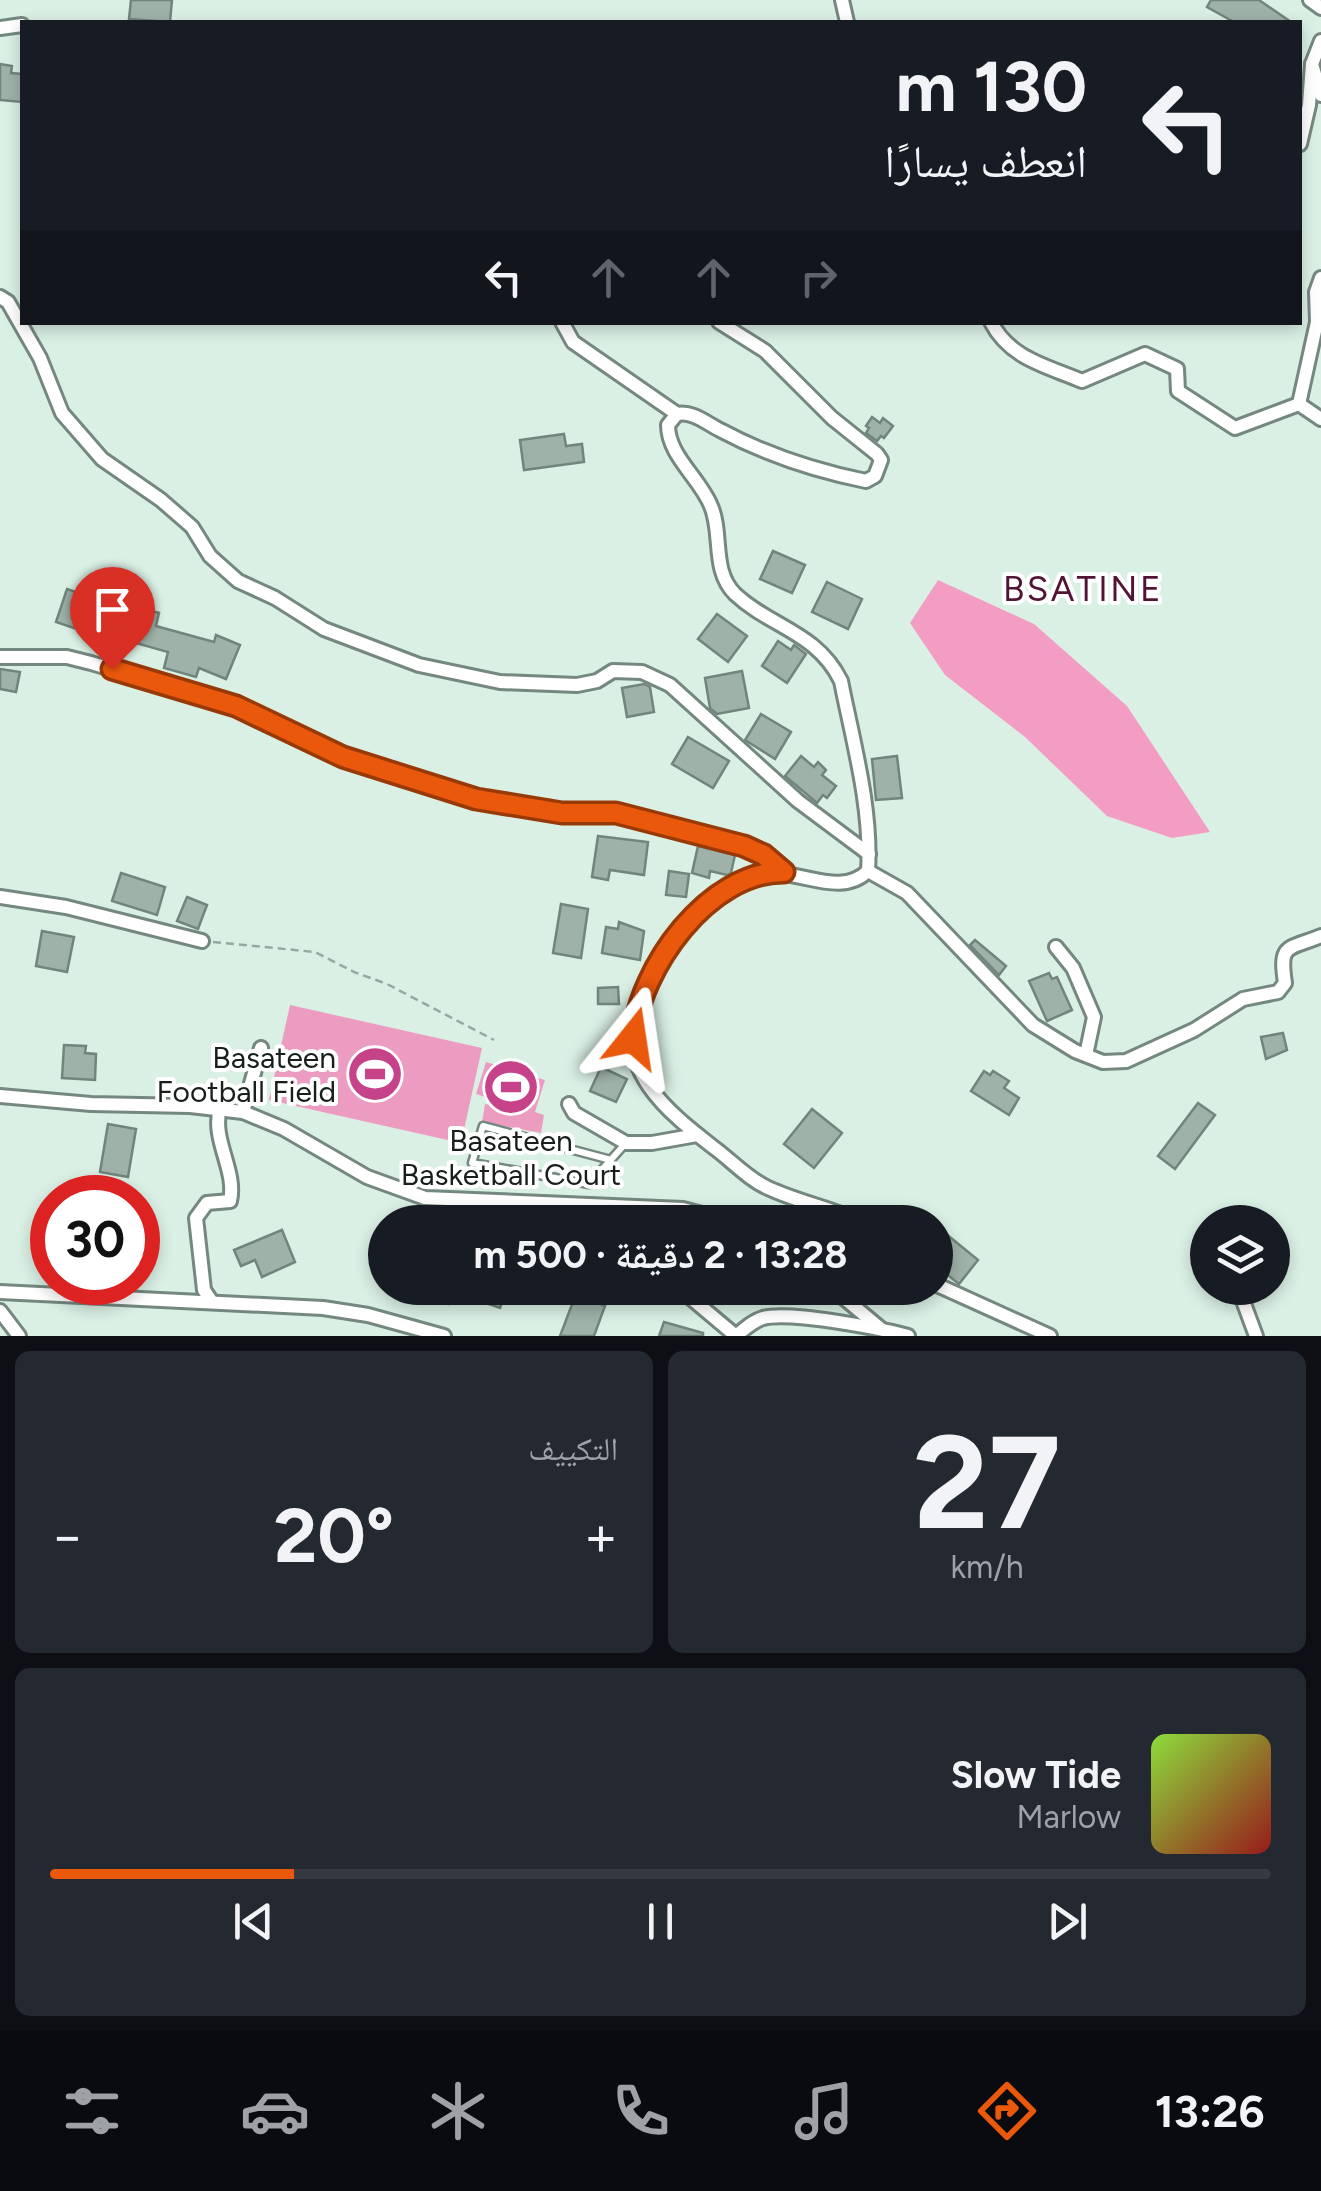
<!DOCTYPE html>
<html lang="ar">
<meta charset="utf-8">
<style>
:root{--surface:#171b24;--page:#242831;--text:#f1f3f6;--muted:#9ea1a6;--line:#363941;--accent:#ea580c}
body{margin:0;font-family:Figtree,"Noto Naskh Arabic",sans-serif;background:var(--page);color:var(--text);direction:rtl;height:100vh;display:flex;flex-direction:column;font-size:38px;white-space:nowrap}
*{box-sizing:border-box;margin:0}
p{font-size:32px;color:var(--muted)}
.icon{flex:none;width:55px;height:55px;fill:none;stroke:currentColor;stroke-width:2;stroke-linecap:round;stroke-linejoin:round}
.map{position:relative;height:1336px;overflow:hidden;direction:ltr}
.drawer{display:flex;flex-direction:column;gap:15px;padding:15px;background:#0d0f14;flex:1}
.drawer>*{flex:none}
.top-card{position:absolute;left:20px;top:20px;width:1282px;height:305px;border-radius:0px;box-shadow:0 5px 15px #0003;direction:rtl;background:#171b24;color:var(--text);overflow:hidden}
.tools{position:absolute;left:1190px;top:1205px;display:grid;gap:20px}
.tools a{display:grid;place-items:center;width:100px;height:100px;border-radius:50%;background:var(--surface);box-shadow:0 5px 15px #0003;font-size:50px}
.speed{position:absolute;left:30px;top:1175px;display:flex;gap:20px;font-size:50px;font-weight:700;text-align:center}
.speed>*{display:grid;place-content:center;width:130px;height:130px;border-radius:50%;background:var(--surface);box-shadow:0 5px 15px #0003;line-height:1}
.speed .limit{border:15px solid #d22;background:#fff;color:#111}
.pin{position:absolute;display:grid;place-items:center;width:85px;height:85px;color:#fff;margin:-102px -42px;border-radius:50% 50% 50% 0;rotate:-45deg;box-shadow:0 0 10px #0007}
.pin .icon{rotate:45deg}
.me{position:absolute;width:110px;margin:-55px;rotate:15deg;stroke-linejoin:round;filter:drop-shadow(0 0 8px #0008)}
.turn{display:flex;align-items:center;gap:35px;height:210px;padding:0 50px;font-size:45px}
.turn .icon{width:130px;height:130px;stroke-width:2.5}
.turn b{display:block;font-size:70px;line-height:85px}
.lanes{display:flex;align-items:center;height:95px;padding:0 50px;background:#0003;justify-content:center;gap:50px;direction:ltr}
.lanes .off{opacity:.35}
.big{font-size:75px;font-weight:700;line-height:1.1}
.drawer .widget{flex:1;display:flex;flex-direction:column;justify-content:center;gap:15px;min-width:0;padding:0 35px;border-radius:15px;background:var(--page)}
.drawer .dial{align-items:center;gap:0}
.dial b{font-size:130px;line-height:1}
.song{display:flex;align-items:center;gap:30px}
.cover{width:120px;height:120px;border-radius:15px;background:linear-gradient(135deg,hsl(90 70% 55%),hsl(0 70% 35%))}
.played{height:10px;border-radius:5px;background:linear-gradient(90deg,var(--accent) 20%,var(--line) 20%)}
.keys{display:flex;justify-content:space-around;direction:ltr}
.heat{display:flex;justify-content:space-between;align-items:center;font-size:55px;direction:ltr}
.drawer .tiles{flex:1;display:grid;gap:15px;grid-template-columns:1fr 1fr}
.widget:last-child{grid-column:span 2}
.trip{position:absolute;left:368px;top:1205px;width:585px;height:100px;border-radius:50px;background:var(--surface);box-shadow:0 5px 15px #0003;font-weight:700;line-height:100px;text-align:center;direction:rtl}
.dock{display:flex;height:160px;justify-content:space-around;align-items:center;background:#090b0e;color:var(--muted)}
.dock .icon{width:70px;height:70px}
.dock .active{color:var(--accent)}
.dock b{font-size:45px;color:var(--text)}
.map>svg:first-child{display:block}
</style>
<div class="map">
<svg width="1321" height="1336" viewBox="0 0 1321 1336">
<rect width="100%" height="100%" fill="#daf0e5"/>
<!-- green -->
<g fill="#ec9cc1">
<polygon points="290,1005 482,1048 461,1143 269,1100"/>
<polygon points="486,1062 545,1080 535,1112 544,1115 541,1133 482,1122 485,1104 528,1111 476,1094"/>
</g>
<!-- forest -->
<polygon fill="#f39cc4" points="938,580 1034,624 1127,706 1210,832 1172,838 1107,816 1025,737 945,675 910,623"/>
<!-- building -->
<g fill="#9eb2a9" stroke="#72857c" stroke-width="2.5">
<polygon points="131,0 172,0 170,22 129,19"/>
<polygon points="1211,0 1259,0 1291,22 1234,22 1207,7"/>
<polygon points="0,64 12,66 11,73 22,74 22,102 0,100"/>
<polygon points="872,417 880,423 883,418 893,426 884,438 881,436 877,441 866,433 869,428 866,426"/>
<polygon points="564,434 566,446 582,444 584,462 524,470 520,440"/>
<polygon points="773,551 805,565 792,593 760,579"/>
<polygon points="827,582 862,599 848,629 812,612"/>
<polygon points="67,589 119,607 120,602 159,613 156,626 214,642 216,635 240,645 226,679 199,668 196,677 164,668 168,652 101,633 100,637 56,622"/>
<polygon points="717,614 747,636 728,662 698,639"/>
<polygon points="778,641 791,650 794,645 806,654 787,683 762,666"/>
<polygon points="0,669 20,672 16,692 0,689"/>
<polygon points="742,671 749,708 717,714 710,708 705,678"/>
<polygon points="644,684 650,687 654,712 627,717 622,688"/>
<polygon points="761,714 791,732 775,759 745,740"/>
<polygon points="688,737 729,761 713,788 672,764"/>
<polygon points="801,756 814,767 818,762 826,770 822,775 836,786 827,798 823,795 817,803 785,776"/>
<polygon points="897,756 902,798 876,800 872,759"/>
<polygon points="598,836 648,842 644,875 610,870 608,880 592,877"/>
<polygon points="698,846 735,855 731,873 727,875 710,871 709,878 692,873"/>
<polygon points="669,871 689,874 686,897 666,895"/>
<polygon points="121,873 165,887 157,915 112,901"/>
<polygon points="187,897 207,905 198,929 177,921"/>
<polygon points="561,904 588,909 581,958 553,953"/>
<polygon points="619,922 644,931 640,960 602,953 606,927 618,929"/>
<polygon points="42,931 74,937 67,972 36,966"/>
<polygon points="975,940 1006,966 999,975 970,945"/>
<polygon points="1049,973 1052,979 1057,977 1072,1010 1047,1021 1029,981"/>
<polygon points="618,987 619,1004 598,1004 598,988"/>
<polygon points="1283,1033 1287,1050 1266,1059 1261,1037"/>
<polygon points="64,1045 86,1046 85,1053 96,1054 95,1080 62,1078"/>
<polygon points="601,1067 627,1079 616,1102 590,1091"/>
<polygon points="984,1071 990,1075 993,1071 1009,1081 1004,1088 1019,1098 1009,1115 971,1091"/>
<polygon points="1198,1103 1215,1115 1175,1169 1158,1156"/>
<polygon points="812,1109 842,1133 814,1168 784,1144"/>
<polygon points="108,1124 136,1129 128,1177 100,1172"/>
<polygon points="940,1229 978,1260 959,1284 935,1265 935,1235"/>
<polygon points="282,1230 295,1262 262,1277 255,1260 241,1266 234,1250"/>
<polygon points="403,1288 454,1288 449,1304 402,1290"/>
<polygon points="474,1288 507,1288 500,1308 471,1298"/>
<polygon points="576,1294 605,1306 594,1336 560,1336"/>
<polygon points="664,1322 703,1333 703,1336 659,1336"/>
</g>
<g fill="none" stroke-linecap="round" stroke-linejoin="round">
<!-- lane casing -->
<g stroke="#75887f" stroke-width="11">
<polyline id="lane" points="611,1160 483,1126 472,1163 589,1184 625,1144"/>
</g>
<!-- street casing -->
<g stroke="#75887f" stroke-width="18">
<g id="street">
<polyline points="842,0 847,22"/>
<polyline points="1310,0 1321,8"/>
<polyline points="0,28 22,25"/>
<polyline points="1321,41 1312,64 1321,95"/>
<polyline points="1300,144 1309,105 1312,64"/>
<polyline points="0,297 8,302 40,358 62,413 102,459 161,500 192,527 210,556 238,581 275,598 324,629 419,665 500,682 577,685 597,681 613,671 642,672 670,685 798,801 869,854"/>
<path d="M562 322 573 342 677 414C693 411 706 423 720 430 765 454 816 471 866 481L875 476 881 460 877 454 832 418 765 351 719 322"/>
<path d="M991 322C1010 359 1047 366 1082 381L1145 354 1177 369 1178 391 1235 428 1299 404 1317 322 1316 292 1321 278"/>
<polyline points="1299,404 1321,419"/>
<path d="M677 414 668 425C668 456 700 478 711 506 723 534 711 570 735 594 770 627 817 632 841 681 853 742 872 808 868 871 836 902 790 860 745 877 705 893 677 934 657 970 651 981 644 992 639 1004 612 1068 669 1113 713 1147 731 1160 748 1179 768 1188 798 1202 831 1208 861 1222"/>
<polyline points="0,657 67,657 91,663 235,706 281,725 343,757 476,799 562,813 615,813 662,824 744,846 764,855 784,871"/>
<path d="M868 871 907 893 1033 1025 1075 1051 1103 1062 1126 1061 1194 1030 1243 999 1278 992 1285 983C1279 943 1287 950 1321 936"/>
<polyline points="0,897 66,907 202,941"/>
<polyline points="1056,947 1073,968 1094,1017 1086,1055"/>
<polyline points="0,1096 91,1104 190,1106 243,1112 284,1129 367,1177 425,1198 683,1209 732,1222"/>
<polyline points="569,1104 574,1113 626,1143 652,1143 697,1135"/>
<polyline points="243,1112 261,1048"/>
<polyline points="935,1284 1050,1336"/>
<path d="M679 1288 736 1336C744 1329 753 1321 763 1318 790 1311 879 1328 908 1336"/>
<polyline points="832,1288 880,1328"/>
<polyline points="1239,1290 1256,1336"/>
<polyline points="0,1292 323,1308 368,1315 444,1336"/>
<path d="M212 1302 204 1290 196 1218 207 1203 230 1201C237 1170 211 1140 220 1108"/>
<polyline points="0,1311 19,1336"/>
</g>
</g>
<!-- path -->
<polyline stroke="#97a8a0" stroke-width="2.5" stroke-dasharray="8 5" stroke-linecap="butt" points="213,942 315,952 354,972 387,984 494,1040"/>
<!-- lane -->
<use href="#lane" stroke="#fff" stroke-width="6"/>
<!-- street -->
<use href="#street" stroke="#fff" stroke-width="12"/>
</g>
<g fill="none" stroke-linecap="round" stroke-linejoin="round">
<!-- route casing -->
<g stroke="#983908" stroke-width="25">
<path id="route" d="M112 669 236 706 343 757 476 799 562 813H616L744 846 764 855 784 872C709 871 639 968 633 1038"/>
</g>
<!-- route -->
<use href="#route" stroke="#ea580c" stroke-width="18"/>
</g>
<!-- icons -->
<defs>
<g id="stadium-disc" transform="scale(2.875)"><circle r="9.5" fill="#c64389" stroke="#fff"/><path d="M0-5a6.5 5 0 1 0 0 10a6.5 5 0 1 0 0-10ZM-3.5-1.8h7v3.6h-7Z" fill="#fff"/></g>
</defs>
<g fill-rule="evenodd">
<use href="#stadium-disc" x="375" y="1074"/>
<use href="#stadium-disc" x="511" y="1087"/>
</g>
<g text-anchor="middle" dominant-baseline="central" stroke-width="8" stroke-linejoin="round" paint-order="stroke">
<!-- poi labels -->
<g font-size="30" fill="#171f1b" stroke="#fff" text-anchor="end">
<text x="336" y="1057">Basateen<tspan x="336" dy="34">Football Field</tspan></text>
<text x="511" y="1140" text-anchor="middle">Basateen<tspan x="511" dy="34">Basketball Court</tspan></text>
</g>
<!-- quarter labels -->
<g font-size="35" letter-spacing="2.5" fill="#521335" stroke="#fff">
<text x="1083" y="589">BSATINE</text>
</g>
</g>
</svg>
<div class="tools">
<a><svg class="icon" aria-label="layers" viewBox="0 0 24 24"><path d="M12 4l9 5-9 5-9-5zM3 14l9 5 9-5"/></svg></a>
</div>
<div class="speed"><div class="limit">30</div></div>
<div class="pin" style="left:112px;top:669px;background:#d93025"><svg class="icon" aria-label="arrive" viewBox="0 0 24 24"><path d="M6 21V4h12l-3 4 3 4H6"/></svg></div>
<svg class="me" style="left:633px;top:1038px" viewBox="-20 -20 40 40"><path d="M0-17L14 15 0 8-14 15z" fill="#ea580c" stroke="#fff" stroke-width="4"/></svg>
<div class="trip">13:28 · 2 دقيقة · 500 m</div>
<div class="top-card">
<div class="turn"><svg class="icon" aria-label="left" viewBox="0 0 24 24"><path d="M17 20v-9H6M10 6l-5 5 5 5"/></svg><div><b>130 m</b>انعطف يسارًا</div></div>
<div class="lanes"><svg class="icon" aria-label="left" viewBox="0 0 24 24"><path d="M17 20v-9H6M10 6l-5 5 5 5"/></svg><svg class="icon off" aria-label="ahead" viewBox="0 0 24 24"><path d="M12 20V5M6 11l6-6 6 6"/></svg><svg class="icon off" aria-label="ahead" viewBox="0 0 24 24"><path d="M12 20V5M6 11l6-6 6 6"/></svg><svg class="icon off" aria-label="right" viewBox="0 0 24 24"><path d="M7 20v-9h11M14 6l5 5-5 5"/></svg></div>
</div>
</div>
<section class="drawer">
<div class="tiles">
<div class="widget dial"><b>27</b><p>km/h</p></div>
<div class="widget"><p>التكييف</p>
<div class="heat"><a>−</a><b class="big">20°</b><a>+</a></div>
</div>
<div class="widget">
<div class="song"><i class="cover"></i><div><b>Slow Tide</b><p>Marlow</p></div></div>
<div class="played"></div>
<div class="keys"><svg class="icon" aria-label="previous" viewBox="0 0 24 24"><path d="M18 5L8 12l10 7zM5 5v14"/></svg><svg class="icon" aria-label="pause" viewBox="0 0 24 24"><path d="M8 5v14M16 5v14"/></svg><svg class="icon" aria-label="next" viewBox="0 0 24 24"><path d="M6 5l10 7-10 7zM19 5v14"/></svg></div>
</div>
</div>
</section>
<nav class="dock">
<b>13:26</b>
<svg class="icon active" aria-label="directions" viewBox="0 0 24 24"><path d="M12 3l9 9-9 9-9-9zM9 14v-3h6M13 9l2 2-2 2"/></svg>
<svg class="icon" aria-label="music" viewBox="0 0 24 24"><path d="M9 18V5l10-2v13"/><circle cx="6" cy="18" r="3"/><circle cx="16" cy="16" r="3"/></svg>
<svg class="icon" aria-label="phone" viewBox="0 0 24 24"><path d="M5 4h4l2 5-3 2q2 4 5 5l2-3 5 2v4C11 20 4 13 5 4z"/></svg>
<svg class="icon" aria-label="climate" viewBox="0 0 24 24"><path d="M12 3v18M4 7l16 10M4 17L20 7"/></svg>
<svg class="icon" aria-label="car" viewBox="0 0 24 24"><path d="M5 17H2v-5l4-1 3-4h7l3 4 3 1v5h-3M9 17h6M6 11h13"/><circle cx="7" cy="17" r="2"/><circle cx="17" cy="17" r="2"/></svg>
<svg class="icon" aria-label="filters" viewBox="0 0 24 24"><path d="M4 7h16M4 17h16"/><circle cx="9" cy="7" r="2"/><circle cx="15" cy="17" r="2"/></svg>
</nav>
